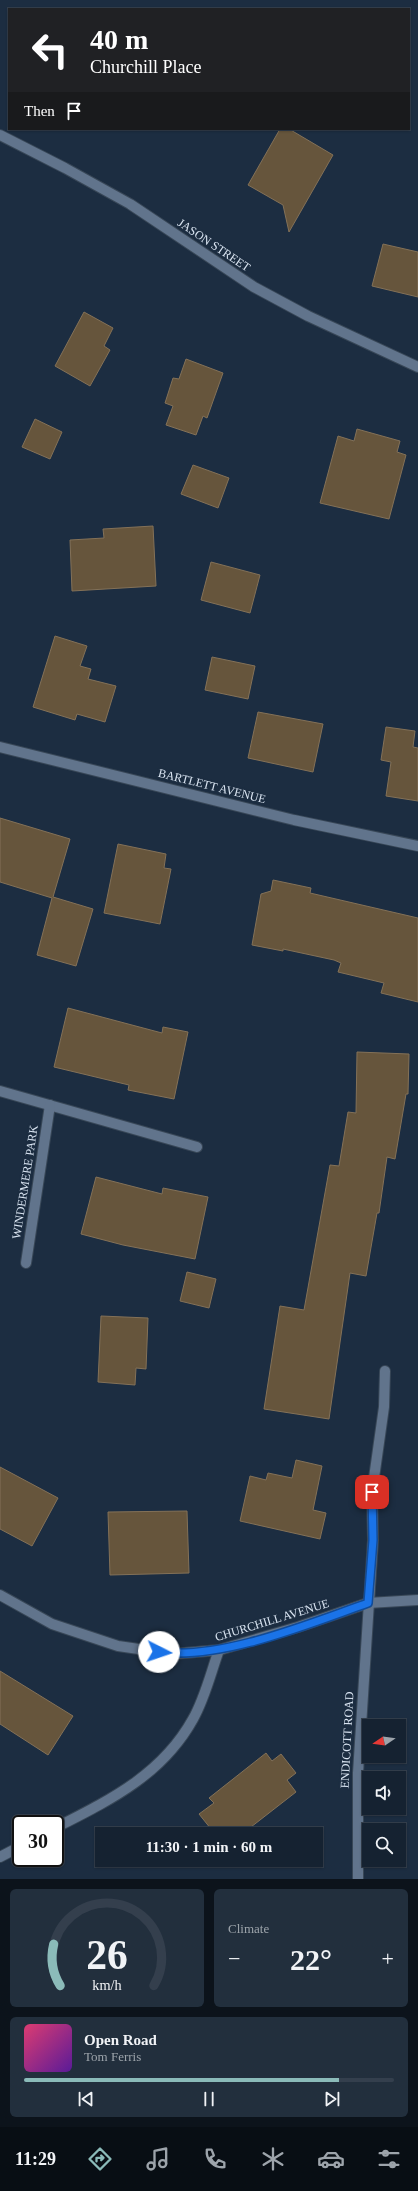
<!DOCTYPE html>
<meta charset="utf-8">
<style>
:root{--surface:#152231;--page:#222f3d;--text:#f1f3f6;--muted:#9da4ab;--line:#343f4d;--accent:#8bbbb9}
body{margin:0;font-family:"Times New Roman",serif;background:var(--page);color:var(--text);height:100vh;display:flex;flex-direction:column;font-size:15px;white-space:nowrap}
*{box-sizing:border-box;margin:0}
p{font-size:13px;color:var(--muted)}
.icon{flex:none;width:22px;height:22px;fill:none;stroke:currentColor;stroke-width:2;stroke-linecap:round;stroke-linejoin:round}
.map{position:relative;height:1879px;overflow:hidden}
.sheet{display:flex;flex-direction:column;gap:10px;padding:10px;background:#0c131b;flex:1}
.sheet>*{flex:none}
.banner{position:absolute;left:8px;top:8px;width:402px;height:122px;border-radius:0px;box-shadow:0 1px 3px #0004,0 0 0 1px var(--line);background:#202124;color:#fff;overflow:hidden}
.needle{width:26px;rotate:257deg}
.buttons{position:absolute;left:362px;top:1719px;display:grid;gap:8px}
.buttons a{display:grid;place-items:center;width:44px;height:44px;border-radius:0px;background:var(--surface);box-shadow:0 1px 3px #0004,0 0 0 1px var(--line);font-size:20px}
.speed{position:absolute;left:12px;top:1815px;display:flex;gap:8px;font-size:20px;font-weight:700;text-align:center}
.speed>*{display:grid;place-content:center;width:52px;height:52px;border-radius:50%;background:var(--surface);box-shadow:0 1px 3px #0004,0 0 0 1px var(--line);line-height:1}
.speed .limit{border:2px solid #111;border-radius:6px;background:#fff;color:#111}
.pin{position:absolute;display:grid;place-items:center;width:34px;height:34px;color:#fff;margin:-17px;border-radius:8px;box-shadow:0 2px 6px #0006}
.me{position:absolute;width:44px;margin:-22px;rotate:94deg;stroke-linejoin:round;filter:drop-shadow(0 0 3px #0008)}
.turn{display:flex;align-items:center;gap:14px;height:84px;padding:0 16px;font-size:18px}
.turn .icon{width:52px;height:52px;stroke-width:2.5}
.turn b{display:block;font-size:28px;line-height:34px}
.then{display:flex;align-items:center;height:38px;padding:0 16px;background:#0003;gap:8px;font-size:15px}
.big{font-size:30px;font-weight:800;line-height:1.1}
.sheet .card{flex:1;display:flex;flex-direction:column;justify-content:center;gap:6px;min-width:0;padding:0 14px;border-radius:6px;background:var(--page)}
.sheet .dial{align-items:center;gap:0}
.dial svg{height:104px;overflow:visible;fill:none;stroke:var(--line);stroke-width:7;stroke-linecap:round;text-anchor:middle}
.dial text{fill:var(--text);stroke:none}
.song{display:flex;align-items:center;gap:12px}
.cover{width:48px;height:48px;border-radius:6px;background:linear-gradient(135deg,hsl(340 70% 55%),hsl(270 70% 35%))}
.played{height:4px;border-radius:2px;background:linear-gradient(90deg,var(--accent) 85%,var(--line) 85%)}
.keys{display:flex;justify-content:space-around;direction:ltr}
.heat{display:flex;justify-content:space-between;align-items:center;font-size:22px;direction:ltr}
.sheet .tiles{flex:1;display:grid;gap:10px;grid-template-columns:1fr 1fr}
.card:last-child{grid-column:span 2}
.trip{position:absolute;left:95px;top:1827px;width:228px;height:40px;border-radius:0px;background:var(--surface);box-shadow:0 1px 3px #0004,0 0 0 1px var(--line);font-weight:800;line-height:40px;text-align:center}
.dock{display:flex;height:64px;justify-content:space-around;align-items:center;background:#080e14;color:var(--muted)}
.dock .icon{width:28px;height:28px}
.dock .on{color:var(--accent)}
.dock b{font-size:18px;color:var(--text)}
.map>svg:first-child{display:block}
</style>
<div class="map">
<svg width="418" height="1879" viewBox="0 0 418 1879">
<rect width="100%" height="100%" fill="#1c2d41"/>
<!-- building -->
<g fill="#66553c" stroke="#837158">
<polygon points="280,129 289,129 333,155 289,232 283,205 248,185"/>
<polygon points="383,244 418,252 418,297 372,286"/>
<polygon points="84,312 113,328 104,346 110,350 90,386 55,366"/>
<polygon points="186,359 223,373 207,418 203,416 196,435 166,425 173,406 165,403 173,378 179,379"/>
<polygon points="35,419 62,432 50,459 22,447"/>
<polygon points="357,429 400,441 397,452 406,455 389,519 320,503 338,436 354,441"/>
<polygon points="193,465 229,478 218,508 181,494"/>
<polygon points="153,526 156,586 72,591 70,540 104,538 103,529"/>
<polygon points="211,562 260,575 250,613 201,600"/>
<polygon points="55,636 87,646 80,666 91,669 88,679 116,686 105,722 77,714 75,720 33,707"/>
<polygon points="212,657 255,666 248,699 205,690"/>
<polygon points="258,712 323,724 313,772 248,758"/>
<polygon points="386,727 415,731 413,747 418,748 418,801 386,796 391,762 381,760"/>
<polygon points="0,818 70,839 53,897 93,909 76,966 37,955 52,898 0,882"/>
<polygon points="118,844 166,854 164,868 171,869 160,924 104,913"/>
<polygon points="273,880 311,888 310,893 418,918 418,1002 381,993 384,983 338,972 341,963 334,960 283,949 283,951 252,945 261,894 271,891"/>
<polygon points="68,1008 162,1033 163,1027 188,1032 174,1099 128,1090 129,1085 54,1067"/>
<polygon points="357,1052 409,1054 408,1094 406,1094 395,1159 387,1157 379,1213 377,1213 366,1276 350,1273 329,1419 264,1409 280,1306 304,1310 330,1165 339,1166 348,1112 356,1113"/>
<polygon points="96,1177 162,1194 163,1188 208,1197 195,1259 123,1245 81,1234"/>
<polygon points="187,1272 216,1279 209,1308 180,1301"/>
<polygon points="101,1316 148,1318 146,1369 136,1368 135,1385 98,1382"/>
<polygon points="296,1460 322,1466 313,1510 326,1513 320,1539 240,1521 250,1476 266,1480 268,1473 292,1478"/>
<polygon points="0,1467 58,1498 32,1546 0,1529"/>
<polygon points="187,1511 189,1573 110,1575 108,1512"/>
<polygon points="0,1671 73,1716 48,1755 0,1724"/>
<polygon points="266,1753 272,1761 281,1754 296,1773 287,1780 296,1792 242,1834 215,1834 199,1814 214,1803 209,1798"/>
</g>
<g fill="none" stroke-linecap="round" stroke-linejoin="round">
<!-- minor casing -->
<g stroke="#384757" stroke-width="12">
<g id="minor">
<polyline points="0,747 294,820 418,846"/>
<polyline points="0,1091 197,1147"/>
<polyline points="26,1263 50,1105"/>
<polyline points="0,1595 52,1624 118,1646 173,1654 219,1650 298,1627 368,1603 418,1600"/>
<path d="M55 1828C110 1800 162 1775 193 1719 205 1698 211 1672 219 1650"/>
<polyline points="0,1857 21,1846"/>
<polyline points="358,1879 358,1773 373,1540 372,1492 384,1407 385,1371"/>
</g>
</g>
<!-- tertiary casing -->
<g stroke="#384757" stroke-width="12">
<polyline id="tertiary" points="0,135 65,168 130,204 254,287 308,316 418,367"/>
</g>
<!-- minor -->
<use href="#minor" stroke="#61748c" stroke-width="10"/>
<!-- tertiary -->
<use href="#tertiary" stroke="#61748c" stroke-width="10"/>
</g>
<g fill="none" stroke-linecap="round" stroke-linejoin="round">
<!-- route casing -->
<g stroke="#114b97" stroke-width="10">
<path id="route" d="M159 1652C222 1660 308 1624 368 1603L373 1540 372 1492"/>
</g>
<!-- route -->
<use href="#route" stroke="#1a73e8" stroke-width="7"/>
</g>
<g text-anchor="middle" dominant-baseline="central" stroke-width="4" stroke-linejoin="round" paint-order="stroke">
<!-- street labels -->
<g font-size="12" fill="#d9e4f1" stroke="#1c2d41">
<text transform="translate(214 245) rotate(34)">JASON STREET</text>
<text transform="translate(212 786) rotate(14)">BARTLETT AVENUE</text>
<text transform="translate(25 1182) rotate(-81)">WINDERMERE PARK</text>
<text transform="translate(272 1620) rotate(-17)">CHURCHILL AVENUE</text>
<text transform="translate(347 1740) rotate(-87)">ENDICOTT ROAD</text>
</g>
</g>
</svg>
<div class="buttons">
<a><svg class="needle" viewBox="-14 -14 28 28"><path d="M0-13l5 13h-10z" fill="#e53935"/><path d="M0 13l5-13h-10z" fill="#9da4ab"/></svg></a>
<a><svg class="icon" aria-label="sound" viewBox="0 0 24 24"><path d="M4 9h4l5-4v14l-5-4H4zM17 9q2 3 0 6"/></svg></a>
<a><svg class="icon" aria-label="search" viewBox="0 0 24 24"><circle cx="10" cy="10" r="6"/><path d="M15 15l6 6"/></svg></a>
</div>
<div class="speed"><div class="limit">30</div></div>
<div class="pin" style="left:372px;top:1492px;background:#d93025"><svg class="icon" aria-label="arrive" viewBox="0 0 24 24"><path d="M6 21V4h12l-3 4 3 4H6"/></svg></div>
<svg class="me" style="left:159px;top:1652px" viewBox="-20 -20 40 40"><circle r="19" fill="#fff"/><path d="M0-13L10 11 0 6-10 11z" fill="#1a73e8"/></svg>
<div class="trip">11:30 · 1 min · 60 m</div>
<div class="banner">
<div class="turn"><svg class="icon" aria-label="left" viewBox="0 0 24 24"><path d="M17 20v-9H6M10 6l-5 5 5 5"/></svg><div><b>40 m</b>Churchill Place</div></div>
<div class="then">Then<svg class="icon" aria-label="arrive" viewBox="0 0 24 24"><path d="M6 21V4h12l-3 4 3 4H6"/></svg></div>
</div>
</div>
<section class="sheet">
<div class="tiles">
<div class="card dial"><svg viewBox="0 0 100 80">
<path d="M14 69A42 42 0 1 1 86 69"/>
<path d="M14 69A42 42 0 0 1 9 37" stroke="#8bbbb9"/>
<text x="50" y="56" font-size="32" font-weight="700">26</text>
<text x="50" y="72" font-size="11">km/h</text>
</svg></div>
<div class="card"><p>Climate</p>
<div class="heat"><a>−</a><b class="big">22°</b><a>+</a></div>
</div>
<div class="card">
<div class="song"><i class="cover"></i><div><b>Open Road</b><p>Tom Ferris</p></div></div>
<div class="played"></div>
<div class="keys"><svg class="icon" aria-label="previous" viewBox="0 0 24 24"><path d="M18 5L8 12l10 7zM5 5v14"/></svg><svg class="icon" aria-label="pause" viewBox="0 0 24 24"><path d="M8 5v14M16 5v14"/></svg><svg class="icon" aria-label="next" viewBox="0 0 24 24"><path d="M6 5l10 7-10 7zM19 5v14"/></svg></div>
</div>
</div>
</section>
<nav class="dock">
<b>11:29</b>
<svg class="icon on" aria-label="directions" viewBox="0 0 24 24"><path d="M12 3l9 9-9 9-9-9zM9 14v-3h6M13 9l2 2-2 2"/></svg>
<svg class="icon" aria-label="music" viewBox="0 0 24 24"><path d="M9 18V5l10-2v13"/><circle cx="6" cy="18" r="3"/><circle cx="16" cy="16" r="3"/></svg>
<svg class="icon" aria-label="phone" viewBox="0 0 24 24"><path d="M5 4h4l2 5-3 2q2 4 5 5l2-3 5 2v4C11 20 4 13 5 4z"/></svg>
<svg class="icon" aria-label="climate" viewBox="0 0 24 24"><path d="M12 3v18M4 7l16 10M4 17L20 7"/></svg>
<svg class="icon" aria-label="car" viewBox="0 0 24 24"><path d="M5 17H2v-5l4-1 3-4h7l3 4 3 1v5h-3M9 17h6M6 11h13"/><circle cx="7" cy="17" r="2"/><circle cx="17" cy="17" r="2"/></svg>
<svg class="icon" aria-label="filters" viewBox="0 0 24 24"><path d="M4 7h16M4 17h16"/><circle cx="9" cy="7" r="2"/><circle cx="15" cy="17" r="2"/></svg>
</nav>
